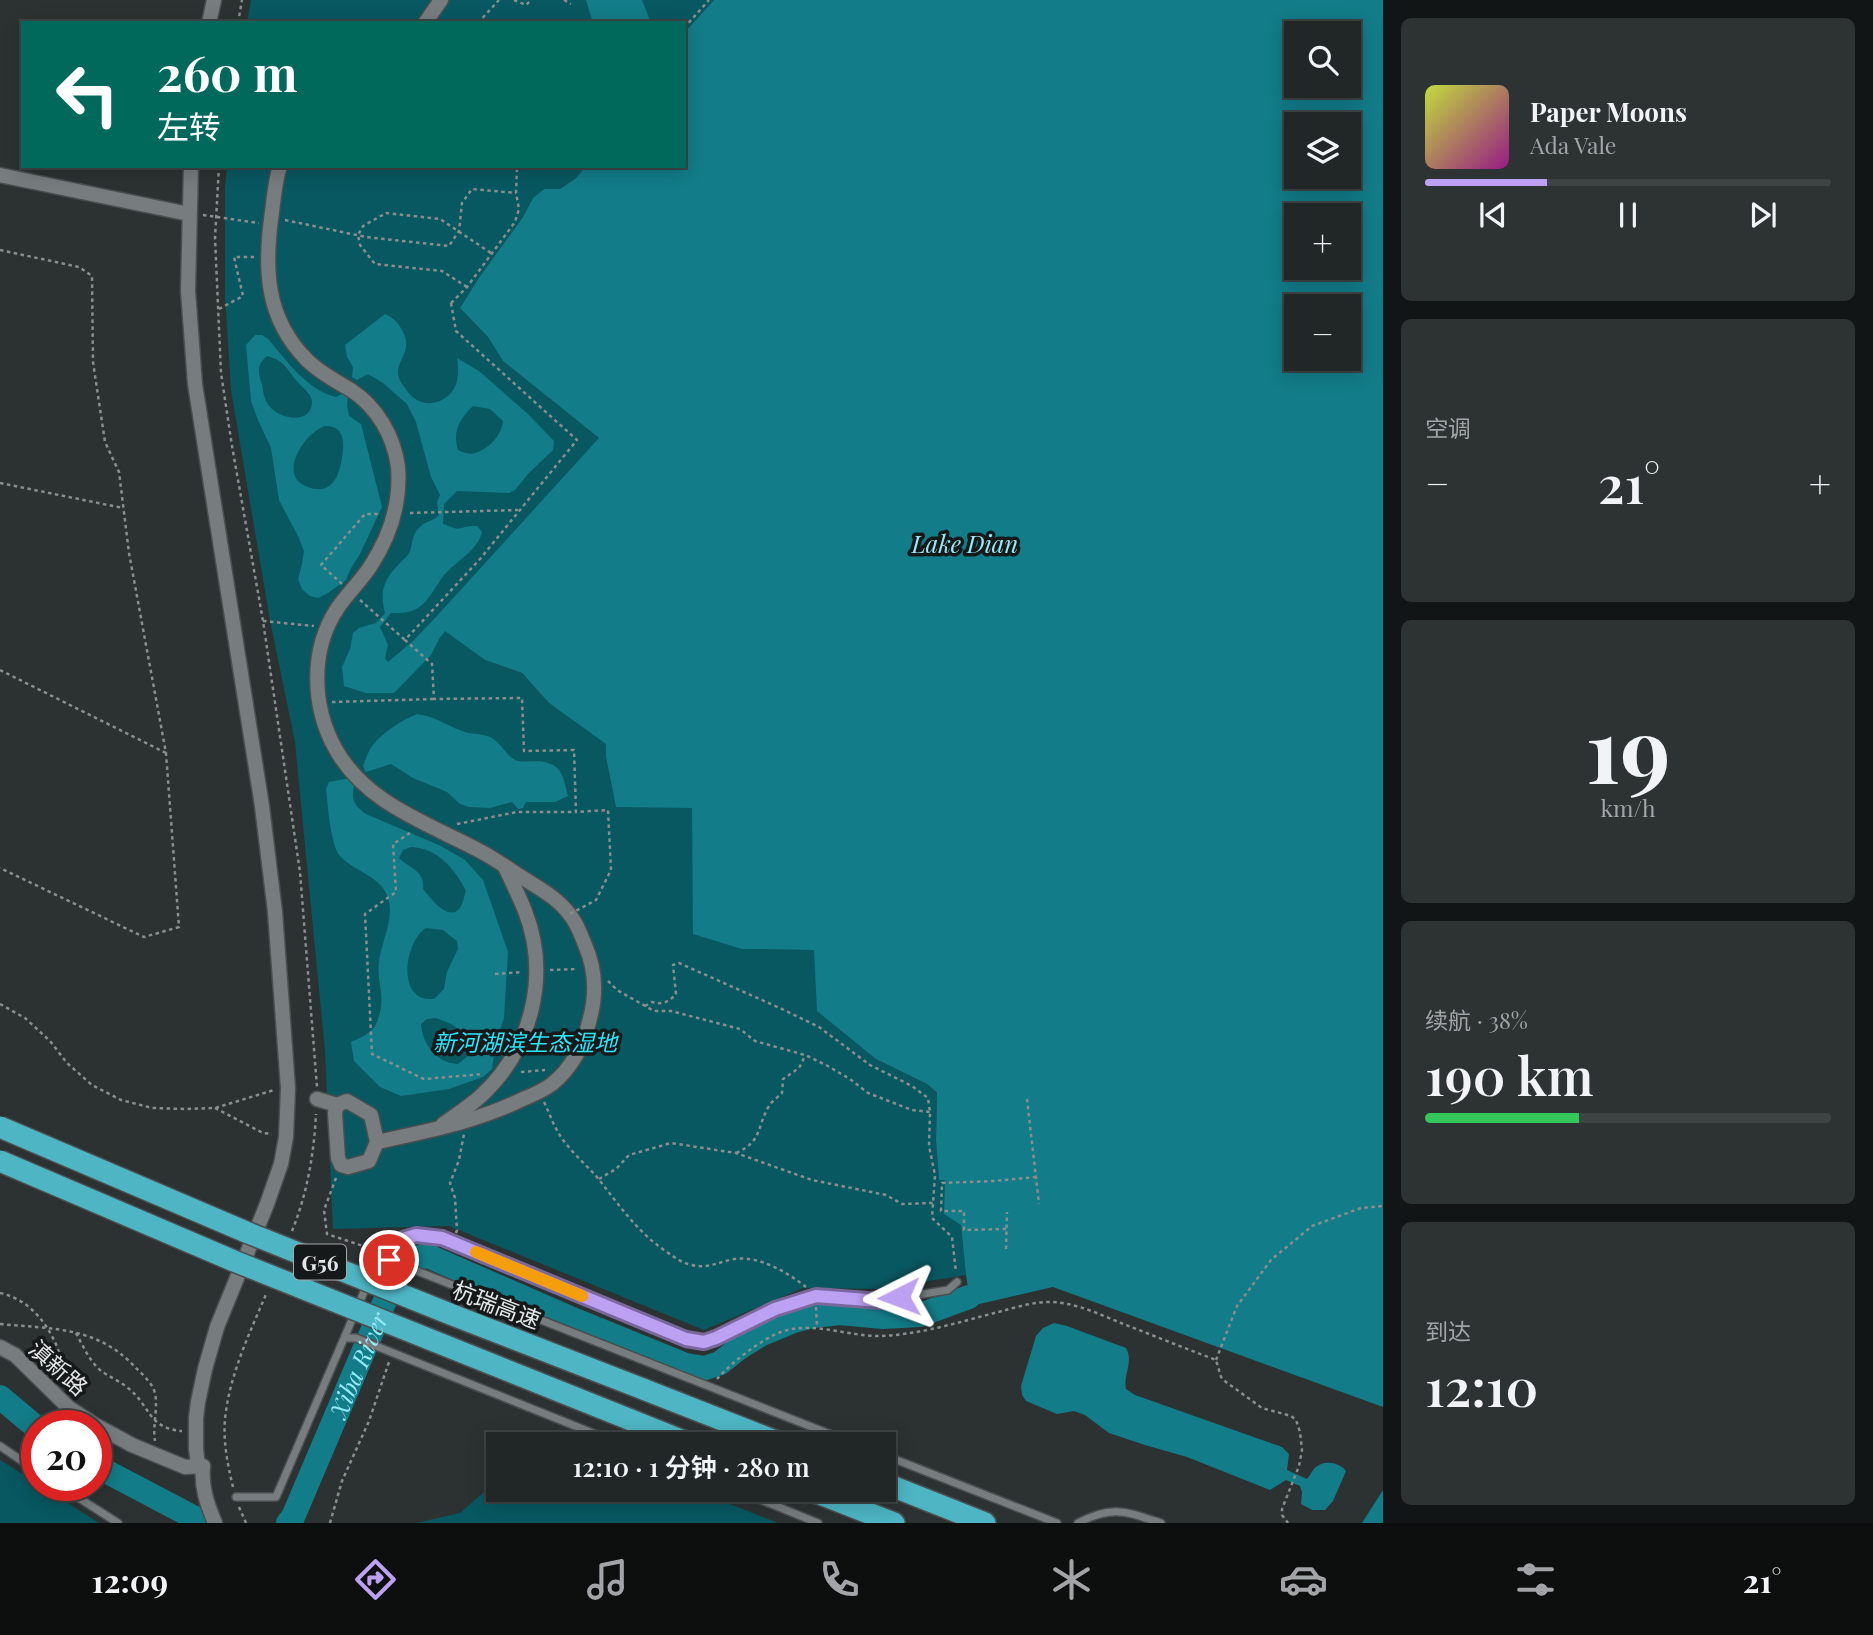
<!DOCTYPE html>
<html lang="zh">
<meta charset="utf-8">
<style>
:root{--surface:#212626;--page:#2d3232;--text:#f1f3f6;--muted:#a2a5a7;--line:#3e4343;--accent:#bca0f2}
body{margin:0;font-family:"Playfair Display","Noto Sans SC",serif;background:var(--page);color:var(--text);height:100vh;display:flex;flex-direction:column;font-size:26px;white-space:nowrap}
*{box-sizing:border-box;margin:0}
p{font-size:23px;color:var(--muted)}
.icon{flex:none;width:38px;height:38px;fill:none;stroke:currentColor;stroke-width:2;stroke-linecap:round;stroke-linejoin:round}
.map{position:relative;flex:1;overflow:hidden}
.sheet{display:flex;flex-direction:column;gap:18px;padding:18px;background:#121515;width:490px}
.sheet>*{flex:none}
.top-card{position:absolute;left:21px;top:21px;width:665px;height:147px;border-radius:0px;box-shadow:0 4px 18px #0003,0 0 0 2px var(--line);background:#00695c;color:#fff;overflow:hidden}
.buttons{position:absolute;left:1284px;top:21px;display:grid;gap:14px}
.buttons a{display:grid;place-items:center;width:77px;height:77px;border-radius:0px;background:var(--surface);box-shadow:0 4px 18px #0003,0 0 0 2px var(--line);font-size:35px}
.speed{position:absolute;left:21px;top:1410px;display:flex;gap:14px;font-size:35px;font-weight:700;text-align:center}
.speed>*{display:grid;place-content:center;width:91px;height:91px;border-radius:50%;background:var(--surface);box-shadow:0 4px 18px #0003,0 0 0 2px var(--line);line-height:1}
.speed .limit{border:10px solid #d22;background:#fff;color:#111}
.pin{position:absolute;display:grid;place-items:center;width:60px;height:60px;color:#fff;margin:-30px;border:4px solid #fff;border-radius:50%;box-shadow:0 2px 7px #0007}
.me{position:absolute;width:77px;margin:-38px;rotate:267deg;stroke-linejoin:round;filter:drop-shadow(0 0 5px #0008)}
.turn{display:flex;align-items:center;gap:24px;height:147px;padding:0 21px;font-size:32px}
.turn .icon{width:91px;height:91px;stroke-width:2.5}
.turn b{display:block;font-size:49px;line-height:60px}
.big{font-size:52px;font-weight:600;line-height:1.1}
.sheet .card{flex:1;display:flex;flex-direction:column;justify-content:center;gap:10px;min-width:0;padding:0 24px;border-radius:10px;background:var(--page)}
.sheet .dial{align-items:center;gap:0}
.dial b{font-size:91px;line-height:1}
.song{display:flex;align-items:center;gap:21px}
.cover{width:84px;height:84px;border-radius:10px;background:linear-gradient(135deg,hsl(70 70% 55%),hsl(310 70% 35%))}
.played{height:7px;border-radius:4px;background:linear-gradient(90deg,var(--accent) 30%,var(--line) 30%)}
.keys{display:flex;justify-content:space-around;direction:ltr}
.heat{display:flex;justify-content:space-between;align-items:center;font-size:38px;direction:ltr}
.charge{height:10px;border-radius:5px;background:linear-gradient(90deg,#34c759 38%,var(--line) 0)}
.trip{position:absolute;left:486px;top:1432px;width:410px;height:70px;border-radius:0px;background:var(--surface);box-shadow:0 4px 18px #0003,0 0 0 2px var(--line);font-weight:600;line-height:70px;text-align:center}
.menu{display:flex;height:112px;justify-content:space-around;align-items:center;background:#0d0f0f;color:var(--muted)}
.menu .icon{width:49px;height:49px}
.menu .on{color:var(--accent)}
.menu b{font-size:32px;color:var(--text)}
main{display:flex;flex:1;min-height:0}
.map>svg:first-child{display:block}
</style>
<main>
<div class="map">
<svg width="1383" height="1523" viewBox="0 0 1383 1523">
<rect width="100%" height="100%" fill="#2c3232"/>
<!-- green -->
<g fill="#085861">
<polygon points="251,0 714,0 684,33 684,23 247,23"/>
<polygon points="227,166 586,166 576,178 560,189 544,189 533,198 523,217 478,279 460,308 488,337 503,361 599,438 485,660 522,673 549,703 607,744 606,757 616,807 692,807 742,949 814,950 876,1059 927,1084 937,1094 936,1140 939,1180 945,1180 961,1225 966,1275 879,1289 803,1288 704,1330 449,1226 333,1229 325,1051 295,742 270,620 231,390 225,297 225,188"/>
<polygon points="0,1460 37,1483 37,1486 41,1486 99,1523 0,1523"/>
<polygon points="499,1479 499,1489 692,1489 778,1523 416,1523 460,1513"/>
</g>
<!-- water -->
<g fill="#127c88" fill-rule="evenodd">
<polygon points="586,0 642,0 651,23 593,23"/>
<path d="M714 0H1383V1407L1053 1287 971 1306 966 1275 961 1225 944 1214 945 1180H939L936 1140 937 1093 927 1084 876 1059 817 1011 814 950 742 949 693 934 692 808 616 807 606 757V744L549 703 522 673 485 660 445 631 439 639 431 655 394 693H366L344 686 342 667 350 649 353 633 359 628 376 623 385 613C379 591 384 579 400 563 403 560 408 556 410 551 413 542 412 533 421 526 426 521 434 521 439 515L437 502 440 495 431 477 416 422 407 404 383 383 368 374 357 380 352 377 353 367 347 357 345 345 385 314C395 319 398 322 403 332 414 353 393 362 399 378 400 382 405 388 408 392 418 406 437 407 450 394 459 385 459 370 457 358L479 371 528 414 554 441 553 450 528 474 515 490 509 493 457 491 444 504 443 524 457 529 470 526H477L482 532C479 547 461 559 450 569 437 580 433 598 418 608 410 613 400 613 391 613L380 627 388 645 385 658 388 662 413 641 435 618 599 438 503 361 488 337 460 308 478 279 523 217 533 198 544 189H560L576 178 586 166H684V33ZM1349 33V86H1297V33ZM1349 124V177H1297V124ZM1349 215V268H1297V215ZM1349 306V359H1297V306ZM473 406 490 409 503 421C502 435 489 449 475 453 469 455 463 452 458 450 452 432 460 418 473 406Z"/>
<path d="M255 335H262L268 339C287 361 307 390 336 397L345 392 348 394 347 406 349 416 361 424 382 507 360 554 351 568 346 580 328 593 318 598 310 596 302 589 298 579 302 564 304 551 298 536 279 500 271 448 258 420 251 401 246 345ZM267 356C284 360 286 368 296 380 301 387 312 393 312 402 312 426 275 420 266 401 264 397 263 390 262 385 258 372 256 365 267 356ZM325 426C330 426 336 427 339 431 345 438 343 450 342 458 339 476 332 496 308 487 276 476 304 433 325 426Z"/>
<path d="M417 714C436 716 450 728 468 733 475 734 483 734 490 737 500 741 509 760 518 761 532 763 543 758 556 767 564 773 565 786 568 796L555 802H526L523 808 518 809 512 802 490 808 469 807 460 804 447 792 413 778 391 764 366 772 363 766C366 759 368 751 373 745 384 731 401 721 417 714Z"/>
<path d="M350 778 355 782C351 798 352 804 366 814L441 846 465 860 483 880 508 952 504 1018 495 1045 492 1069 483 1077 449 1089 401 1096 380 1087 354 1061 351 1042C360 1038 372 1033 376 1024 388 997 376 985 379 961 382 939 397 914 386 893 377 875 352 870 340 856 330 844 328 805 326 789L329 782ZM411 847C438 848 455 869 466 891 464 896 463 904 460 908 448 923 429 896 423 889 425 870 410 869 399 858L403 850ZM426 928 443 930 457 941 458 949 447 972 444 989 434 999C428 999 422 999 417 995 399 981 409 938 426 928ZM436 1018 451 1024 472 1038 474 1051 458 1064C437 1063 422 1044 421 1024L427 1019Z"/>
<path d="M1054 1323 1067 1326 1126 1348C1134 1362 1123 1374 1126 1389L1135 1395 1282 1447 1289 1454 1287 1470 1307 1479C1310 1476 1311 1472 1314 1469 1323 1459 1339 1462 1346 1471L1333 1501 1325 1510H1312L1301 1504 1302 1492 1300 1486 1286 1480 1270 1490 1187 1457 1145 1445 1109 1433 1085 1415 1074 1411 1057 1414 1026 1401 1022 1395 1021 1386 1036 1336 1043 1328Z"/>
<polygon points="1383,1490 1383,1523 1362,1523"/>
</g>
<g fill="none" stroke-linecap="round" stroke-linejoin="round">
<!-- river -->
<g stroke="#127c88" stroke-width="24">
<polyline points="0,1397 37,1428"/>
<polyline points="96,1466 195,1518 210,1523"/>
<path id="s1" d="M288 1523 293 1517 398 1270C407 1256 413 1258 428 1256L568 1317 686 1365 705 1368 720 1363 739 1348 760 1335 794 1321 813 1316 840 1313 883 1317 920 1315 969 1297"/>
</g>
<!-- lane casing -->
<g stroke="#4a4e4f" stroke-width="10">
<g id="lane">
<polyline points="378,1259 389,1260 855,1444"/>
<polyline points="345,1338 356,1338 620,1444"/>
<polyline points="0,1446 37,1471"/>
<polyline points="884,1455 1057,1523"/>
<polyline points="60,1486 118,1523"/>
<polyline points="734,1489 818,1523"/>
<polyline points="236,1497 276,1497 378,1259 393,1242 416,1235 442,1238 686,1339 704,1342 716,1338 775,1309 816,1296 880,1301 948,1290 957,1282"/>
<path d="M1078 1523C1112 1505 1125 1511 1161 1523"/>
</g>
</g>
<!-- street casing -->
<g stroke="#4a4e4f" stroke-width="17">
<g id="street">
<polyline points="209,23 214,0"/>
<polyline points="425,23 441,0"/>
<path d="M191 166 188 291 195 384 262 806 275 912 288 1088 286 1137 281 1164 267 1204 217 1327 205 1369 198 1402 196 1418V1449L198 1465 203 1466C201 1487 207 1504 215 1523"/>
<path d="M280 166C275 181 274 197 272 212 264 267 265 318 307 360 320 373 336 381 351 390 377 407 394 436 398 467 401 503 389 538 370 567 360 582 347 594 337 609 310 650 312 706 335 748 365 803 427 823 478 850 494 858 509 869 523 878 539 888 559 899 570 915 577 923 581 935 585 945 596 970 597 995 589 1022 584 1045 571 1069 552 1084 544 1090 533 1095 523 1099 476 1122 428 1131 377 1142"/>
<polyline points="0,175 189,214"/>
<polyline points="317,1099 337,1105"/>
<polygon points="347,1101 371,1115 377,1142 369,1161 348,1167 341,1165 338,1158 335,1113 337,1105"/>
<path d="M443 1124C456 1115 470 1106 482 1095 532 1048 550 975 525 911 519 896 512 882 505 867"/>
<polyline points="0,1347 15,1355 68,1407 97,1426 132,1445 185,1467 203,1466"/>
</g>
</g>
<!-- highway casing -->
<g stroke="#4a4e4f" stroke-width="24">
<g id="highway">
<polyline points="643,1389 783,1444"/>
<polyline points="631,1420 691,1444"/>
<polyline points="884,1483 985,1523"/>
<polyline points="807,1489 894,1523"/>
</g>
</g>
<!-- path -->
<g stroke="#898e8e" stroke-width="2.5" stroke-dasharray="3.5 3.5" stroke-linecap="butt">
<polyline points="514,0 526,5 531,0"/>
<polyline points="564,0 571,4"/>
<polyline points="238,23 242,0"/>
<polyline points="478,23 499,0"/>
<polyline points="684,28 709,0"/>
<polyline points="219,166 215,238 221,373 232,446 263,621 300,872 317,1087"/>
<polyline points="203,215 259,223"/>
<polyline points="285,220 366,237 449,246 459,231 462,203 472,189 516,193"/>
<polyline points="0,250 79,267 92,276 93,362 105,442 119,472 129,553 166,753 179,927 144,937 0,868"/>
<polyline points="467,287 442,271 375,264 360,245 358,235 363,226 386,213 440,219 491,253"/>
<polyline points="451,303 467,287 515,222 519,209 516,193 517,167 522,166"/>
<polyline points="219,309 243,296 234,257 254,257"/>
<polyline points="0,483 123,508"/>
<polyline points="410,513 518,510"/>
<polyline points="342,584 321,565 365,514 379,514"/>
<polyline points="360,600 405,640"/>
<polyline points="263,621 314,626"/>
<polyline points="0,670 166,753"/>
<polyline points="332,702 434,699"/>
<polyline points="457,824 517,812 576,812"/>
<polyline points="410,833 393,844 396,892 365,914 372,1054 424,1079 483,1074"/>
<polyline points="550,970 578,969"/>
<polyline points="495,974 522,972"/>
<polyline points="608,981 617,990 654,1011 671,1011 740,1029 755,1041 805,1055 826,1065 850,1079 868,1093 912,1110 930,1112"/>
<polyline points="0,1004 25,1018 50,1041 67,1063 92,1085 121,1100 152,1108 186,1109 215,1108 274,1090"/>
<path d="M645 1006 652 1002C662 1005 669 1002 676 994L673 965 679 963 782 1009 819 1027 870 1065 912 1086 928 1098 930 1112 929 1146 935 1175 932 1218 952 1237 956 1272"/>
<polyline points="521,1072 545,1070"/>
<polyline points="1027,1099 1039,1204"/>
<path d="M544 1102C549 1112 552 1122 558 1132 567 1148 583 1162 596 1176 618 1203 635 1230 664 1250 673 1256 681 1263 692 1265 707 1269 719 1262 734 1259 758 1255 787 1272 806 1287"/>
<polyline points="215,1108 263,1133 272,1134"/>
<path d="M736 1153C763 1141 756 1128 769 1106 772 1101 778 1097 782 1093L783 1079 799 1068 805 1056"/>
<polyline points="336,1178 324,1210 327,1234 366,1247 376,1245"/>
<polyline points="599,1179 616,1169 629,1155 671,1143 736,1153 812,1180 886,1195 902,1204 933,1203"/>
<polyline points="1006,1229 964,1230 964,1211 941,1211 942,1183 994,1181 1036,1177"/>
<path d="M292 1231C307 1194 314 1154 316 1114"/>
<polyline points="456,1233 457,1230 455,1198 450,1183 459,1160 464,1134"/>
<polyline points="1006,1249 1007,1212"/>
<path d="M0 1293C42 1302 63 1348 67 1387"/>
<polyline points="816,1307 817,1328"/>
<path d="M0 1324C51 1329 97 1326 135 1367 141 1373 149 1380 153 1388 160 1401 152 1425 155 1441"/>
<path d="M76 1333C83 1346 89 1360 100 1370 109 1377 120 1381 128 1388 151 1406 147 1428 182 1431"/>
<polyline points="1216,1360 1237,1306 1271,1260 1312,1226 1361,1208 1383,1206"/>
<path d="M717 1379C732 1362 769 1332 792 1329 822 1324 852 1337 882 1336 923 1334 963 1321 1002 1311 1017 1307 1034 1302 1049 1302 1074 1302 1099 1314 1121 1323 1152 1335 1184 1348 1216 1360L1221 1377 1226 1382 1262 1408 1291 1416 1296 1420 1300 1432 1302 1450 1299 1466 1282 1509V1515L1288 1523"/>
<path d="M233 1487C227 1462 222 1437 226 1411 232 1369 251 1330 267 1292"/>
<polyline points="239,1507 246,1523"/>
<polyline points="330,1523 342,1481 369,1421 389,1362"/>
</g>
<!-- lane -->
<use href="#lane" stroke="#777d7e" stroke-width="7"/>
<!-- street -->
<use href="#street" stroke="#777d7e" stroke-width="14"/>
<!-- highway -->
<use href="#highway" stroke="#4db5c3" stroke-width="21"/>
<!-- highway-bridge casing -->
<g stroke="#4a4e4f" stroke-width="24" stroke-linecap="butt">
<g id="highway-bridge">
<polyline points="0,1127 246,1232 450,1314 643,1389"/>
<polyline points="0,1161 234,1261 631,1420"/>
</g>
</g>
<!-- path-bridge -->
<polyline stroke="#898e8e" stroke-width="2.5" stroke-dasharray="3.5 3.5" stroke-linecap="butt" points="451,303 456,331 577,440 480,559 405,640 432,664 434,699 522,698 524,751 574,750 576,812 608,810 611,870 596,900 570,914"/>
<!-- highway-bridge -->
<use href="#highway-bridge" stroke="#4db5c3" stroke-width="21"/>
</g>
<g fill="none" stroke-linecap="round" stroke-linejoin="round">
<!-- route casing -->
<g stroke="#7a689d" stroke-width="18">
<polyline id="route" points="389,1260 377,1259 393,1242 416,1235 442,1238 686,1339 704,1342 716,1338 775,1309 816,1296 880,1301 899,1297"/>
</g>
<!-- route -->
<use href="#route" stroke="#bca0f2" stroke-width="12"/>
<!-- slow -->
<polyline stroke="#f59e0b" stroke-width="12" points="476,1252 582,1296"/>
</g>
<g text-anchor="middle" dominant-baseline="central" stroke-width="7" stroke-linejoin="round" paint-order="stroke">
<!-- shield labels -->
<rect fill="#161919" stroke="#a6a8a9" stroke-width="2" x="294" y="1244.5" width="52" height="35" rx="5"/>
<g font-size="21" font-weight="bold" fill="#e3e6e7">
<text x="320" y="1262">G56</text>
</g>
<!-- park labels -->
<g font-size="23" font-style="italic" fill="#29e7fc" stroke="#161919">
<text x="525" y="1041">新河湖滨生态湿地</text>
</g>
<!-- street labels -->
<g font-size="23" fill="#e3e6e7" stroke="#161919">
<text transform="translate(497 1304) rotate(21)">杭瑞高速</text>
<text transform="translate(59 1367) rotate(42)">滇新路</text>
</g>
<!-- water labels -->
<g font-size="24" font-style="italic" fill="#96ebf7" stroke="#161919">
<text x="965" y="543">Lake Dian</text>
<text stroke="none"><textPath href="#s1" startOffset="173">Xiba River</textPath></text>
</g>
</g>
</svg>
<div class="buttons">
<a><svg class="icon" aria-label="search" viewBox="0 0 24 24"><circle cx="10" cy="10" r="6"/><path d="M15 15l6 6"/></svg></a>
<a><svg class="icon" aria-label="layers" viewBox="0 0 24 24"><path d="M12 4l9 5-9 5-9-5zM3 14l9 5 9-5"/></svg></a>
<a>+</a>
<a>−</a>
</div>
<div class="speed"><div class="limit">20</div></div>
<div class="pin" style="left:389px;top:1260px;background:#d93025"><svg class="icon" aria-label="arrive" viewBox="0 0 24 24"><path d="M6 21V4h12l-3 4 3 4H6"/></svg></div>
<svg class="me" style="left:899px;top:1297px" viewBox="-20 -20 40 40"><path d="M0-17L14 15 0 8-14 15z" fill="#bca0f2" stroke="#fff" stroke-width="4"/></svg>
<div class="trip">12:10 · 1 分钟 · 280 m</div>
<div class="top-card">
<div class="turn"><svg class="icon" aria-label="left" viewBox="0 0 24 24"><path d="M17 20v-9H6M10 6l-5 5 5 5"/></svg><div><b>260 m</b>左转</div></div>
</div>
</div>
<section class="sheet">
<div class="card">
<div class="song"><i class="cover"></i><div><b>Paper Moons</b><p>Ada Vale</p></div></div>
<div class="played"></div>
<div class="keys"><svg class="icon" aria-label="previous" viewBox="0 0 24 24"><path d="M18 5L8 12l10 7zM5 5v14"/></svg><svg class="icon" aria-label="pause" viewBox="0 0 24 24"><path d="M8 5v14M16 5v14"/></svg><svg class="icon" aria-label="next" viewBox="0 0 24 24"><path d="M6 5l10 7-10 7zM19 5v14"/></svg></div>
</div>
<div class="card"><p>空调</p>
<div class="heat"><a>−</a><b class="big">21°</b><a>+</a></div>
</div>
<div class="card dial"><b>19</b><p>km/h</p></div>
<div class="card"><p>续航 · 38%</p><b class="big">190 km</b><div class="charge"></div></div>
<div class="card"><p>到达</p><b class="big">12:10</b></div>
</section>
</main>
<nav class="menu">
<b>12:09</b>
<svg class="icon on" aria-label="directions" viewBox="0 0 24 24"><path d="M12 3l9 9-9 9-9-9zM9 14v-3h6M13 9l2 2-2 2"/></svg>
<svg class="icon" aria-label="music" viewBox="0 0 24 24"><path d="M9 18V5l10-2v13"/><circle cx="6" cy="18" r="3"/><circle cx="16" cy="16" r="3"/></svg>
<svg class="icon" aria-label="phone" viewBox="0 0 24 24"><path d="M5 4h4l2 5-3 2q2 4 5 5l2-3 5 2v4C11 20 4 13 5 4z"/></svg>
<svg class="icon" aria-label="climate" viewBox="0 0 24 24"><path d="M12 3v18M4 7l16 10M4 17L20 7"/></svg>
<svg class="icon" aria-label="car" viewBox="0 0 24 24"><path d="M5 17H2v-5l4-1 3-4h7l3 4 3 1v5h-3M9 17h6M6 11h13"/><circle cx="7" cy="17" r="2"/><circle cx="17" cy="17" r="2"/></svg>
<svg class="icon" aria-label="filters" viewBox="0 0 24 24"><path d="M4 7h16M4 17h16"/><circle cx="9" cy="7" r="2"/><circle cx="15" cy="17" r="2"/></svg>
<b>21°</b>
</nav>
